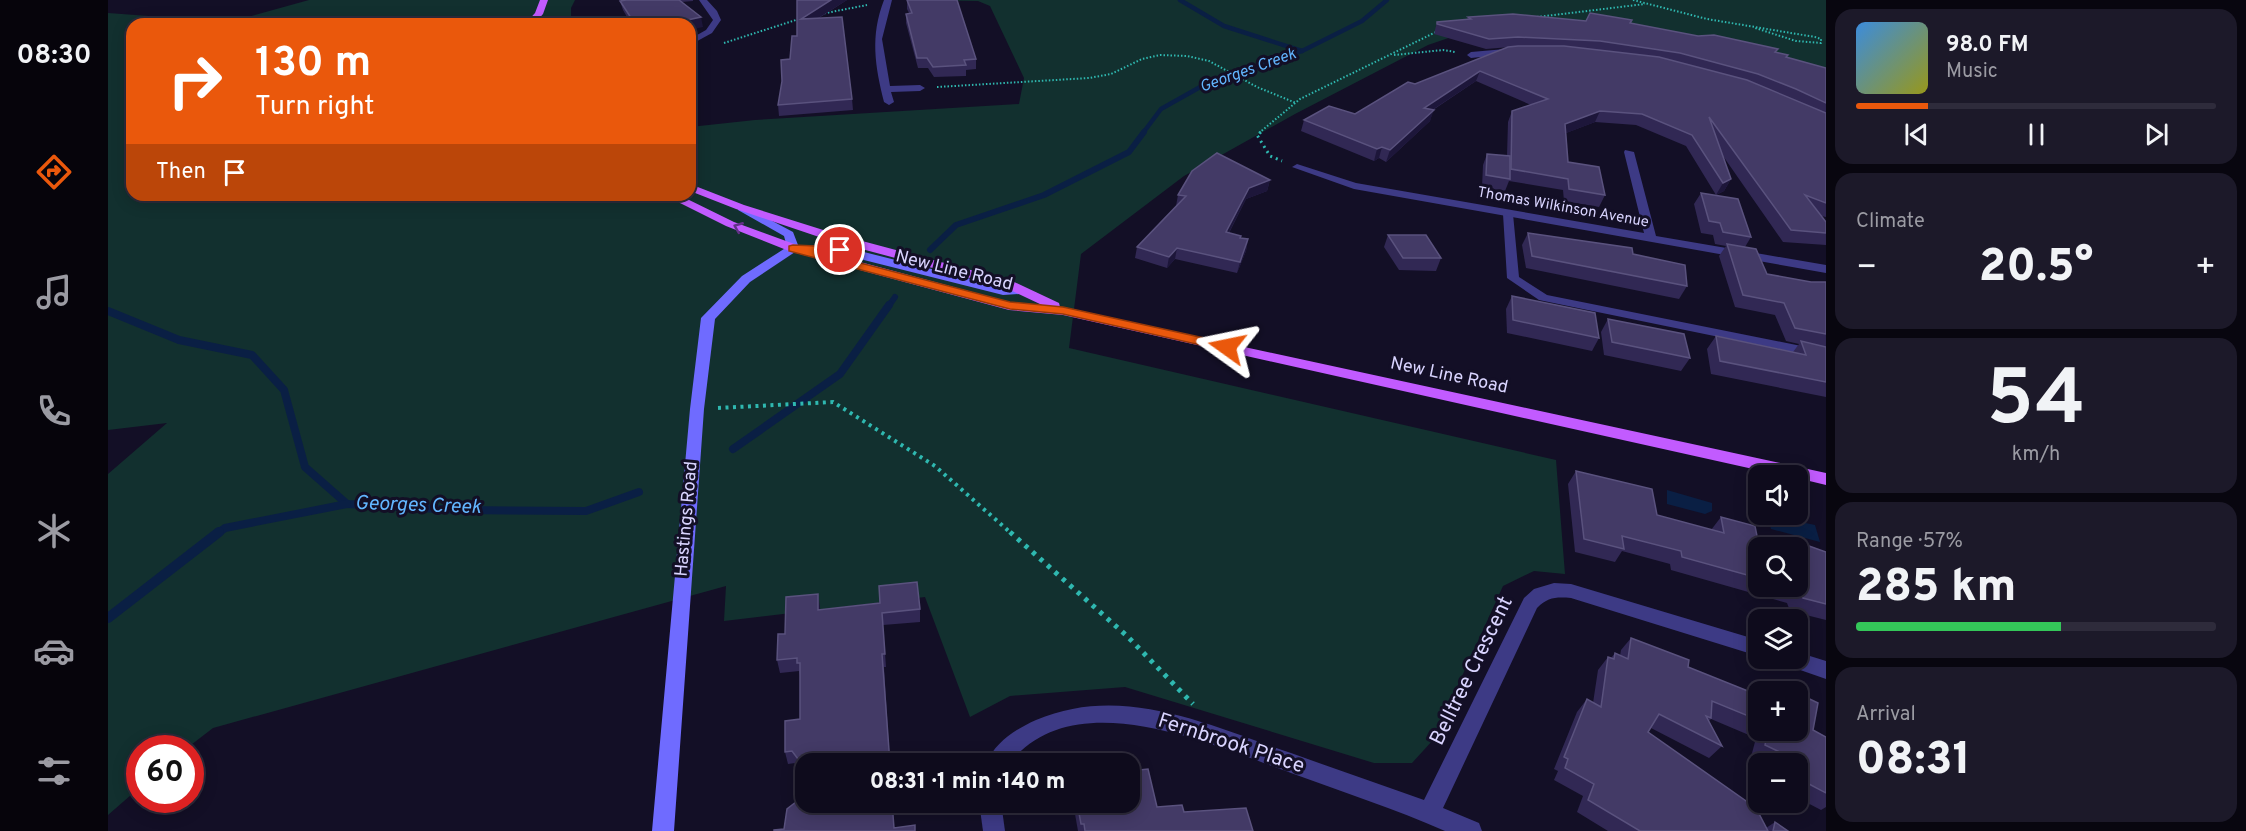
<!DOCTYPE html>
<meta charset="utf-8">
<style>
:root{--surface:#0e0b1c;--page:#1c1929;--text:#f1f3f6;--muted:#9b9ba3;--line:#2e2b3b;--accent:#ea580c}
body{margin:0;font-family:Overpass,sans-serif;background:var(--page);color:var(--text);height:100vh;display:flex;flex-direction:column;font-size:22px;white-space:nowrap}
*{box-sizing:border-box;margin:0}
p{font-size:20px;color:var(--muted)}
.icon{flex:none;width:33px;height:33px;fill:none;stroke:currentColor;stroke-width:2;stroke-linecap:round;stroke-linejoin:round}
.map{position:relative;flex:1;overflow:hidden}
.panel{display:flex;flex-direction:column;gap:9px;padding:9px;background:#08060f;width:420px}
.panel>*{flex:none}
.guide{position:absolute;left:18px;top:18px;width:570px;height:183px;border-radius:18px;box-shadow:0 3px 15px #0003,0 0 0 2px var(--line);background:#ea580c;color:#fff;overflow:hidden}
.controls{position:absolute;left:1640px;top:465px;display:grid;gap:12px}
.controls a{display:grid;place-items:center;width:60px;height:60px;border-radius:12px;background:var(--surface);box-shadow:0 3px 15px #0003,0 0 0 2px var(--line);font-size:30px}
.speed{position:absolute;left:18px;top:735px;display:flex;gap:12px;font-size:30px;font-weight:700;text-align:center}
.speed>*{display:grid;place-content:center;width:78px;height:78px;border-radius:50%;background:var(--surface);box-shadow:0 3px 15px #0003,0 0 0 2px var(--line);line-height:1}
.speed .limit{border:9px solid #d22;background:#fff;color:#111}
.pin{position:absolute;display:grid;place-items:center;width:51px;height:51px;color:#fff;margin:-26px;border:3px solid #fff;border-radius:50%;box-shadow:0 2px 6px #0007}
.me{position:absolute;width:66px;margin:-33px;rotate:282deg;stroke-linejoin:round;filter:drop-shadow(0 0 4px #0008)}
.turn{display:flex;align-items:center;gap:21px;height:126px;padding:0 30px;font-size:27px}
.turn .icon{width:78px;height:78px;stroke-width:2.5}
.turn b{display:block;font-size:42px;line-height:51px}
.then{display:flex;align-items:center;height:57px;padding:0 30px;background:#0003;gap:12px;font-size:22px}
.big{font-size:45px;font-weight:800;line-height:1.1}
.panel .widget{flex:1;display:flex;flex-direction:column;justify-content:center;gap:9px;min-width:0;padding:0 21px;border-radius:18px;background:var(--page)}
.panel .dial{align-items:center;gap:0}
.dial b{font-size:78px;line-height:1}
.song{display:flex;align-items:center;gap:18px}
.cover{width:72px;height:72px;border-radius:9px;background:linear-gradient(135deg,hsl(210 70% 55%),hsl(60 70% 35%))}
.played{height:6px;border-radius:3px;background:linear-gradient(90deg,var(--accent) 20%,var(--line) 20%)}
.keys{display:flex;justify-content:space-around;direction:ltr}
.heat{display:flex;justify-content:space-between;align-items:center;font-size:33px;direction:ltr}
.charge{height:9px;border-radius:4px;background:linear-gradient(90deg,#34c759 57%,var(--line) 0)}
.trip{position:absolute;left:687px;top:753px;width:345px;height:60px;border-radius:18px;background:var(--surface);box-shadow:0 3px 15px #0003,0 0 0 2px var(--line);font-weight:800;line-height:60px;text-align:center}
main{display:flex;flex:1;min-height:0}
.tabs{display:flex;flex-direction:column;width:108px;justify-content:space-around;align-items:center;background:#06040b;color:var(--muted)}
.tabs .icon{width:42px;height:42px}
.tabs .on{color:var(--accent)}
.tabs b{font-size:27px;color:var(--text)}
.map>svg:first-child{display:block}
</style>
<main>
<nav class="tabs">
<b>08:30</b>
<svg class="icon on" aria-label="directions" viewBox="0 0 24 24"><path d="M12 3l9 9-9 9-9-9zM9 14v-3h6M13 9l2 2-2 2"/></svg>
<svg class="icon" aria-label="music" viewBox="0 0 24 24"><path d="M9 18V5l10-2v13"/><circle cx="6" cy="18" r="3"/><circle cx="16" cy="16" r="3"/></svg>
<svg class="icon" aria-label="phone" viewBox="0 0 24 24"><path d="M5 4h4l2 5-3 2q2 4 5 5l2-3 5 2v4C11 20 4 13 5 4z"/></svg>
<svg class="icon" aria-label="climate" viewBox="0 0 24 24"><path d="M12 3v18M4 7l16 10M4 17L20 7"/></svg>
<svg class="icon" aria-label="car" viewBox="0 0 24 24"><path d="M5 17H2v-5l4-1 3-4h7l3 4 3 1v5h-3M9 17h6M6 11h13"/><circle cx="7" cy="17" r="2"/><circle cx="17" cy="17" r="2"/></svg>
<svg class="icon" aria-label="filters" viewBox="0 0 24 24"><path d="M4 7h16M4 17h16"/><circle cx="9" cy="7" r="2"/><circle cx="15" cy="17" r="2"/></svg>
</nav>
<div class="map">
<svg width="1718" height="831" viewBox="0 0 1718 831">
<rect width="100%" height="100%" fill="#130f26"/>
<!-- green -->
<polygon fill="#12302f" points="201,0 467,0 463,8 463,24 24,24 24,195 582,195 582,127 647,120 911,104 916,78 882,6 870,1 802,0 1718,0 1718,73 1399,18 1320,45 1187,114 1076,176 973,254 961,348 1448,460 1457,574 1426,571 1395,586 1325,740 1304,763 1266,763 1017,687 902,696 862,717 817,597 616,621 618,586 105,728 79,748 32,748 31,788 0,815 0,474 59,423 0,430 0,13 122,22"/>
<!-- water -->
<g fill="#0a1f44">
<polygon points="1559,490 1604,503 1604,511 1597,514 1559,504"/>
<polygon points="1659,515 1707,525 1712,542 1663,529"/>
</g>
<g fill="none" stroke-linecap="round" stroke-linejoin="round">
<!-- stream-far3 -->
<g stroke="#0a1f44" stroke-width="4.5">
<polyline points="1072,0 1116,26 1194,51"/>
<polyline points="1035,133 1053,109 1094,86 1194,51 1254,21 1279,0"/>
</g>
<!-- stream-far2 -->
<g stroke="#0a1f44" stroke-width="6">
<polyline points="822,250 848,225 936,195 1021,152 1036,132"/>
<polyline points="780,307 787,297"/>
</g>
<!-- stream-far1 -->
<g stroke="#0a1f44" stroke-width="8">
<polyline points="0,311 71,340 144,355 176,390 197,467 239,504 349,510 478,511 531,492"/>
<polyline points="625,449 732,374 781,305"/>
<polyline points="109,534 117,528 239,504"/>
</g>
<!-- stream -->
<polyline stroke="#0a1f44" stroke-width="10" points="0,618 111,532"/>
<!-- path-far3 -->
<g stroke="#2fb8b0" stroke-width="2" stroke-dasharray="1.5 2" stroke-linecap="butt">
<polyline points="1525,0 1599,19 1707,37 1713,39 1713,43 1688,41 1647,28"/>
<polyline points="713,14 759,5"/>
<polyline points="1429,17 1537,4"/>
<polyline points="616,43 691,19"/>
<polyline points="1286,55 1335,50 1347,52"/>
<polyline points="829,87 981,78 1003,74 1034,59 1052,55 1079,56 1101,61 1149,87 1188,103"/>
<polyline points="1151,133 1192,99 1330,31"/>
</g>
<!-- path-far2 -->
<polyline stroke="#2fb8b0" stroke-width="3" stroke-dasharray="2 4" stroke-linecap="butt" points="1153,132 1149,135 1162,156 1174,161"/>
<!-- path-far1 -->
<polyline stroke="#2fb8b0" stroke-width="4" stroke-dasharray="3 4.5" stroke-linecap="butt" points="610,408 725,402 827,466 904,534"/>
<!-- path -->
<polyline stroke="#2fb8b0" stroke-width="5" stroke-dasharray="4 6" stroke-linecap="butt" points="902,532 1019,636 1085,704"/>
<!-- lane -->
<polygon fill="#3d3a85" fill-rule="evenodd" points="1400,211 1405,214 1411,277 1439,295 1718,351 1718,359 1431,300 1399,278 1395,214"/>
<!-- street -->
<g fill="#3d3a85" fill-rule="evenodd">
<polygon points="591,0 599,0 609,11 613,20 604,33 582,45 582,39 598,30 605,20"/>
<path d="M776 0H784L774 39 782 86 812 85 817 88 812 91 783 92 786 102 781 105 776 102C767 66 762 36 776 0Z"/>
<polygon points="1409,48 1412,49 1412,53 1363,58 1359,55 1363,52"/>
<polygon points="1517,150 1526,152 1548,236 1718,265 1718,273 1246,189 1184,167 1189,164 1248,183 1536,233 1516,152"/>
<path d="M1446 583 1463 584 1650 640V656L1463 598C1448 597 1440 597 1429 608L1335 808 1371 823 1374 831H1337C1287 809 1235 792 1183 773 1106 746 966 680 901 764H878C887 742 908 729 928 720 1015 683 1100 725 1183 753 1227 769 1272 784 1316 800L1416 598 1426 589Z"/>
<polygon points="1689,652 1718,661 1718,679 1675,664 1673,658 1689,658"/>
<polygon points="871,802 893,802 897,831 875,831"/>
</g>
<!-- secondary -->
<polygon fill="#6f6bff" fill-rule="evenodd" points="634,205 685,232 690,245 732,246 895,287 912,286 918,290 912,294 895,295 732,254 687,252 642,282 607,319 596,409 566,831 544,831 582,409 593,318 634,276 679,247 676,236 630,210 630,206"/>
<!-- primary -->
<g fill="#c25bff" fill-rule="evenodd">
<polygon points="432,0 440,0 435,14 426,24 417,24 427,13"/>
<polygon points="582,184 636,205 728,234 904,281 951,303 952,307 1718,473 1718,485 1689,478 1689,476 1676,476 955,315 901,310 681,251 618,226 556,195 571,195 626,222 689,245 901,302 934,305 896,287 720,240 628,209 582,191"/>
</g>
</g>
<!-- wall -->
<g fill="#312854">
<polygon points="518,0 585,0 585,1 573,2 595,27 582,24 523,24 515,10 512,1"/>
<polygon points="689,0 739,0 711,18 744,99 745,110 671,116 670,105 689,36"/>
<polygon points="799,0 868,59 868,69 858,70 858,76 826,77 820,68 810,68 798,23 798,14 801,13 799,9"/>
<polygon points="1360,17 1522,23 1668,52 1680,55 1679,57 1718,68 1718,217 1713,216 1718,222 1718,245 1675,242 1615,156 1623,179 1616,191 1608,195 1578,146 1528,125 1487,122 1458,133 1460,162 1497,195 1491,207 1456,201 1455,190 1401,181 1397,191 1374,187 1375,165 1379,154 1399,156 1400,122 1404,111 1423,105 1368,81 1325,110 1322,121 1278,162 1271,158 1266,161 1193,131 1196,120 1247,114 1307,84 1402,47 1378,49 1326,34 1329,22 1359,19"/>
<polygon points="1162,180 1159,191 1138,199 1121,233 1132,238 1140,239 1138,251 1129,273 1067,259 1059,268 1027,258 1029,247 1068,206 1070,195"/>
<polygon points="1593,193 1643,237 1637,247 1659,274 1703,282 1718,282 1718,397 1603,374 1599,349 1608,336 1685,352 1691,344 1678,341 1667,315 1627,307 1611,256 1618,246 1607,244 1605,235 1593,233 1586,204"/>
<polygon points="1420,233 1525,254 1579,286 1571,299 1418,268 1414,245"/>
<polygon points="1280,235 1333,258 1328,271 1291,270 1276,247"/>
<polygon points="1404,296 1491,338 1484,351 1399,333 1398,309"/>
<polygon points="1500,319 1582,358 1573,371 1496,355 1493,332"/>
<polygon points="1468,471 1549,515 1603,530 1613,517 1650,548 1650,586 1689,586 1696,552 1701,546 1718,552 1718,620 1682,611 1679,603 1563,570 1562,564 1514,551 1507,562 1467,552 1460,484"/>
<polygon points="712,607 712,609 812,609 812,622 775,625 778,667 776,667 786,828 807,831 676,829 697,795 696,775 687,763 680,764 677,752 692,719 692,676 691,671 672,673 669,660 677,634"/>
<polygon points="1523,638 1580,667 1650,695 1650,730 1705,730 1718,737 1718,807 1713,810 1690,798 1689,799 1689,764 1657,764 1643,757 1648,738 1603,719 1601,721 1614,746 1601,758 1543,728 1540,732 1658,828 1667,822 1680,831 1500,831 1469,812 1475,796 1446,780 1450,771 1446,769 1469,712 1479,699 1485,703 1490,670 1500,657 1503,658 1507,653 1512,656 1513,650"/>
<polygon points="1665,681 1686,692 1654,692"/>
<polygon points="969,802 1049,807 1076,812 1145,831 970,831 967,814"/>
</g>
<!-- shaded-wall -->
<g fill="#1d163a">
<polygon points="723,0 739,0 694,28 693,19"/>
<polygon points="593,17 595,27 582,30 582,24 561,24"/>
<polygon points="1372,71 1368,81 1312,118 1316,108"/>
<polygon points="1326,110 1322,121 1278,162 1282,150"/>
<polygon points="1492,111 1487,122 1453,135 1457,124"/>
<polygon points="1274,147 1271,158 1266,161 1269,149"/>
<polygon points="1623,179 1616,191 1608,195 1615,183"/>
<polygon points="1162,180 1159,191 1138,199 1115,244 1118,232 1141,188"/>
<polygon points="1140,239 1138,251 1129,273 1132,262"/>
<polygon points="1069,248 1067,259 1059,268 1061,257"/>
<polygon points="710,594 712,607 712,623 710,610"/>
</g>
<!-- building -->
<g fill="#433a66" stroke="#5a527e" stroke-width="1.5">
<polygon points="518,0 571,0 593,17 561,24 527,24 512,1"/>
<polygon points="689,0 723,0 693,19 734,17 744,99 670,105 674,81 673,60 682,59 684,36 689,36"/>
<polygon points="799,0 849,0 868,59 856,60 858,65 825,67 819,58 809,58 798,14 804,13"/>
<polygon points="1482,13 1524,20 1522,23 1590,36 1606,35 1670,49 1667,52 1680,55 1678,57 1718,68 1718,103 1688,89 1650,74 1572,53 1492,41 1410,37 1381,39 1329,24 1329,22 1363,19 1360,17 1405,14 1478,21"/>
<polygon points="1410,46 1456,46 1551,57 1639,80 1718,113 1718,203 1697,195 1718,222 1718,233 1683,230 1601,117 1623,179 1615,183 1584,135 1534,114 1492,111 1457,124 1460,162 1491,167 1497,195 1461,189 1460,179 1403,169 1404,111 1440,99 1372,71 1316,108 1326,110 1282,150 1274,147 1269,149 1196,120 1221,106 1247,114 1300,82 1307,84 1400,47"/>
<polygon points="1109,153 1162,180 1141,188 1118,232 1133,236 1132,238 1140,239 1132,262 1069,248 1061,257 1029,247 1078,196 1070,195 1084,171"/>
<polygon points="1379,154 1402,156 1402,179 1378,175"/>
<polygon points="1593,193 1630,199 1643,237 1615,232 1612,223 1601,221"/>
<polygon points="1420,233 1524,248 1525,254 1577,265 1579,286 1424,256"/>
<polygon points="1280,235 1318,235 1333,258 1295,258"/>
<polygon points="1619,244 1648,249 1659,274 1703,282 1718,282 1718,334 1687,328 1676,303 1635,295"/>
<polygon points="1404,296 1487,313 1491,338 1405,320"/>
<polygon points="1500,319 1576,334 1582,358 1504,342"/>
<polygon points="1608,336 1698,355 1693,341 1718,347 1718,382 1612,361"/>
<polygon points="1468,471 1544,489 1549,515 1616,533 1613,517 1647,526 1650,541 1677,548 1650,548 1650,578 1574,557 1573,551 1514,536 1516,549 1476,539"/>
<polygon points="1701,546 1718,552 1718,604 1695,598 1692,590 1681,586 1689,586 1689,550 1698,552"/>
<polygon points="809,582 812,609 774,613 777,654 774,654 782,764 698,764 698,802 784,802 786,828 807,825 807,831 666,831 666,830 676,829 679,809 697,795 696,767 684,751 677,752 677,721 692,719 692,663 689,663 689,658 669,660 670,634 677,634 678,597 710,594 710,610 772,603 771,586"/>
<polygon points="1523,638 1581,660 1580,667 1650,695 1650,720 1604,701 1603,718 1598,716 1614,746 1551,714 1540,732 1648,808 1660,831 1532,831 1480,800 1486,784 1457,768 1460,759 1456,757 1479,699 1493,707 1500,657 1506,659 1507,653 1520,659"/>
<polygon points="1665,681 1686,692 1662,692"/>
<polygon points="1689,693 1710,703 1705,730 1718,737 1718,793 1701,784 1700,790 1689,785 1689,764 1679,764 1680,756 1657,745 1660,730 1689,730"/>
<polygon points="1040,769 1049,807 1074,805 1076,812 1138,808 1145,831 977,831 976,824 973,824 969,802 1022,802 1022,771"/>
<polygon points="1667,822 1680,831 1665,831"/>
</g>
<!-- one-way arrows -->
<defs><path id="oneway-chevron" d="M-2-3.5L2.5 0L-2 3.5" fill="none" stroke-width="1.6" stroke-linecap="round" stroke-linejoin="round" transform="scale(1.5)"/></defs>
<use stroke="#623188" href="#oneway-chevron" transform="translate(630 227) rotate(-158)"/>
<!-- route -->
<polygon fill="#ea580c" stroke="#983908" stroke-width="1.5" points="685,245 732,247 737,250 736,252 714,253 902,302 955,307 1119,343 1125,347 1119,351 955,314 902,309 681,251 681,246"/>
<g text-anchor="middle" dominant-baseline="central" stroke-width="6" stroke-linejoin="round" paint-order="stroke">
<!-- far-street labels -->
<g font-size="15" fill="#d9d4ff" stroke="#130f26">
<text transform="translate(1455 208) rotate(10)">Thomas Wilkinson Avenue</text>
</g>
<!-- far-water labels -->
<g font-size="16" font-style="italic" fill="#62b6ff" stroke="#130f26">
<text transform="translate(1140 71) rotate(-20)">Georges Creek</text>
</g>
<!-- street labels -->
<g font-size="18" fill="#d9d4ff" stroke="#130f26">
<text transform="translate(846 271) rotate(14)">New Line Road</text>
<text transform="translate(1341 376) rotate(12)">New Line Road</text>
<text transform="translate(579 519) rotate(-85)">Hastings Road</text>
</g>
<!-- water labels -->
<g font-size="20" font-style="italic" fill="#62b6ff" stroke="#130f26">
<text transform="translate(310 506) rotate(2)">Georges Creek</text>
</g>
<!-- near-street labels -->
<g font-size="21" fill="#d9d4ff" stroke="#130f26">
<text transform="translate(1364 671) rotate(-64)">Belltree Crescent</text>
<text transform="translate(1123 744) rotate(18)">Fernbrook Place</text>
</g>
</g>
</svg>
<div class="controls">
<a><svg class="icon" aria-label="sound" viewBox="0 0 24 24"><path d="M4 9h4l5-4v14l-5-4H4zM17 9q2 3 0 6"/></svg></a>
<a><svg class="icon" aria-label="search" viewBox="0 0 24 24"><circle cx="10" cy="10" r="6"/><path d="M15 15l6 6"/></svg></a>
<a><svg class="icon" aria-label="layers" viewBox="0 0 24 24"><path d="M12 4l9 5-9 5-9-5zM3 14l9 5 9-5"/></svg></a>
<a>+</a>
<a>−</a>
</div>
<div class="speed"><div class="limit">60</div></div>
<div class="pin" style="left:732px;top:250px;background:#d93025"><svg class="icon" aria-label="arrive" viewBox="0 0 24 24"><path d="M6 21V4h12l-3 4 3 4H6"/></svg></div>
<svg class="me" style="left:1119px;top:347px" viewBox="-20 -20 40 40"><path d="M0-17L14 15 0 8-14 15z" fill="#ea580c" stroke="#fff" stroke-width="4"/></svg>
<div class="trip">08:31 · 1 min · 140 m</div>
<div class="guide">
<div class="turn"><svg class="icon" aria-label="right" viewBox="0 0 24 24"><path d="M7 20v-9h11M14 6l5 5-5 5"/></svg><div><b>130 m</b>Turn right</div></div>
<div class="then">Then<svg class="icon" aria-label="arrive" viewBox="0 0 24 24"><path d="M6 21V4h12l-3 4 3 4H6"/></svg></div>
</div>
</div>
<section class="panel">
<div class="widget">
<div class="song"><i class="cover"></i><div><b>98.0 FM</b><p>Music</p></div></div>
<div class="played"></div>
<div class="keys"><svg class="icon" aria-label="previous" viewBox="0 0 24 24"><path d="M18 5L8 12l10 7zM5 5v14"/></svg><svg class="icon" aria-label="pause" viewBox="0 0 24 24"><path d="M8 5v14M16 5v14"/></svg><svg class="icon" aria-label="next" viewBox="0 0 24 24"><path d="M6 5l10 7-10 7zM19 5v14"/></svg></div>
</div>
<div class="widget"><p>Climate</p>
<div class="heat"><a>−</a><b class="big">20.5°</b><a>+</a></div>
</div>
<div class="widget dial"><b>54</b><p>km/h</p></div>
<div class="widget"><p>Range · 57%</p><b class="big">285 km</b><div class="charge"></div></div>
<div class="widget"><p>Arrival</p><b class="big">08:31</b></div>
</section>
</main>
